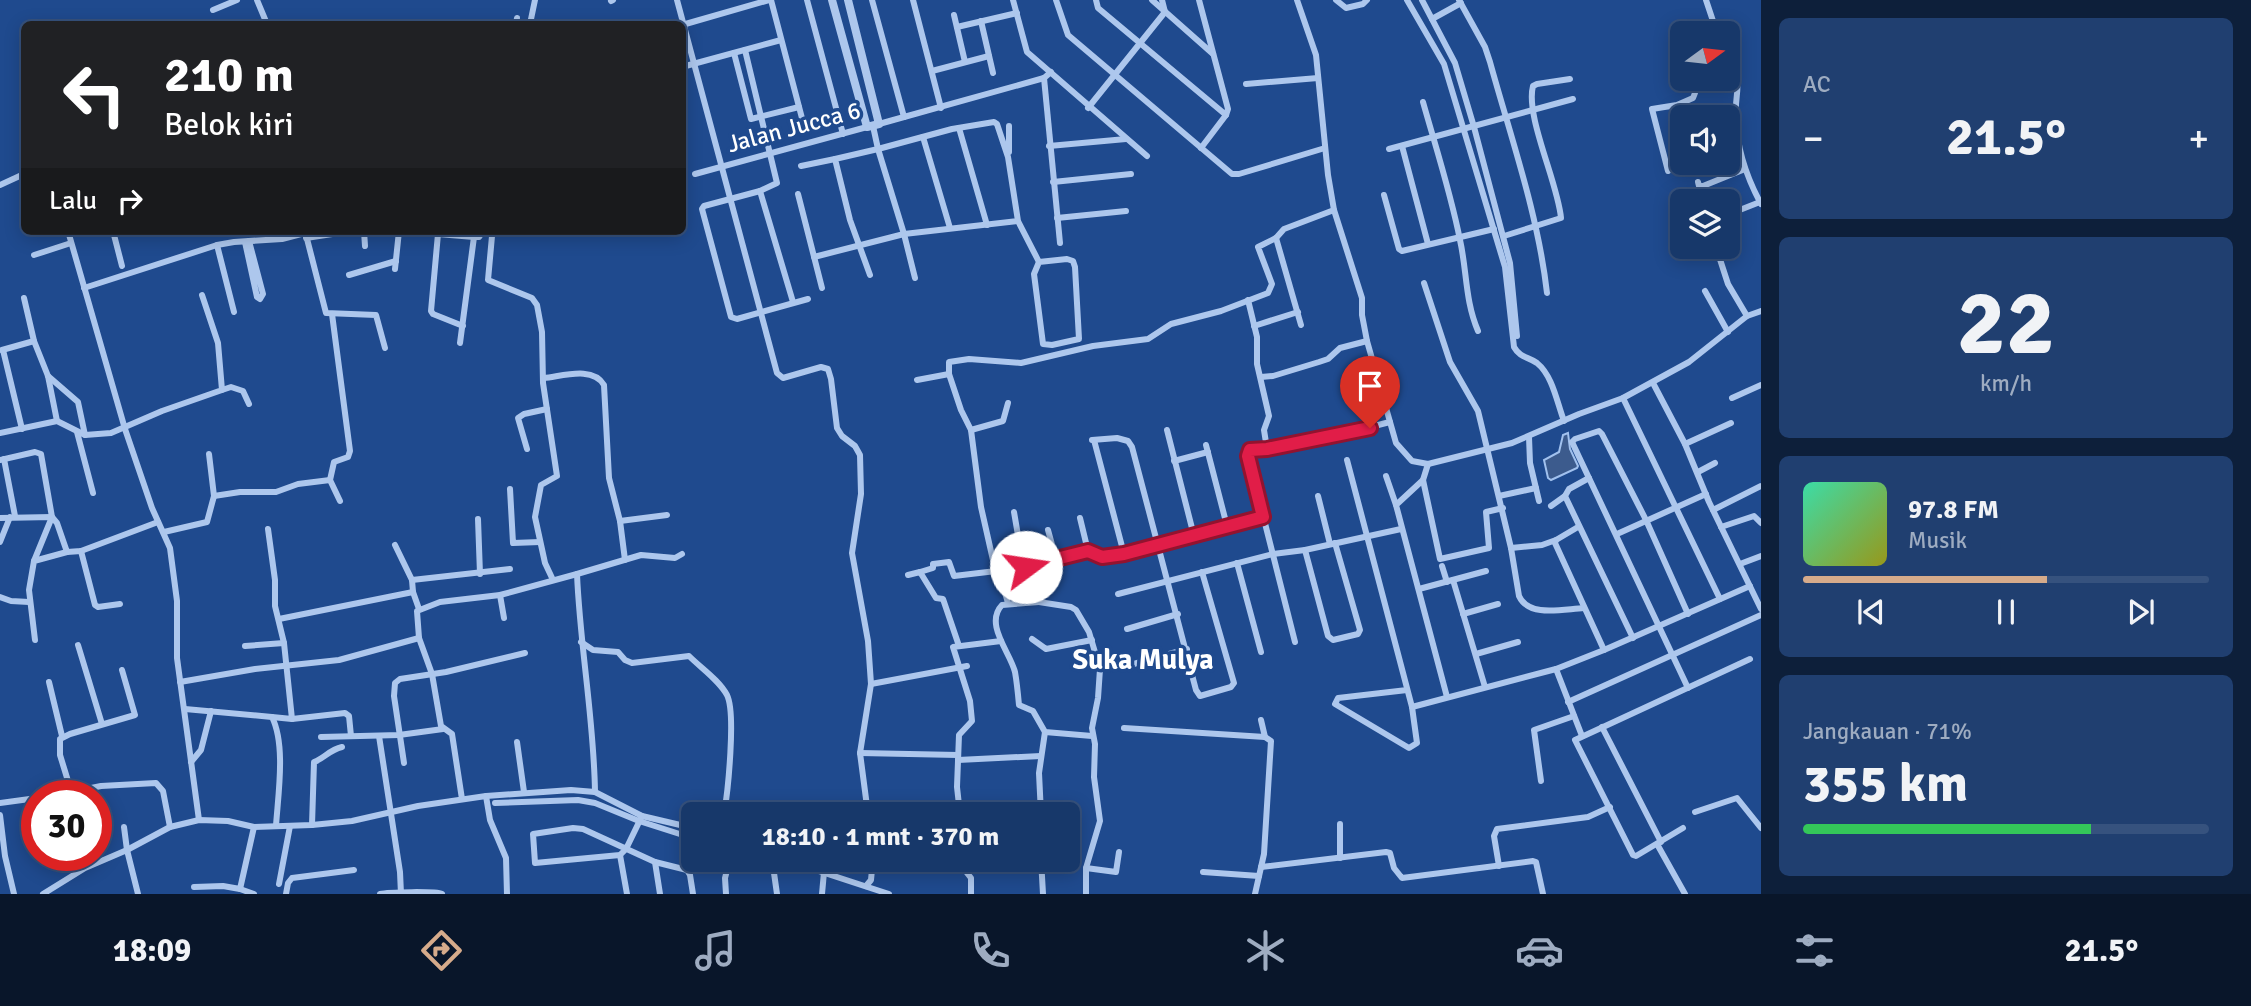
<!DOCTYPE html>
<html lang="id">
<meta charset="utf-8">
<style>
:root{--surface:#17386a;--page:#203f70;--text:#f1f3f6;--muted:#9eacc1;--line:#36527e;--accent:#d6ab8b}
body{margin:0;font-family:Signika,sans-serif;background:var(--page);color:var(--text);height:100vh;display:flex;flex-direction:column;font-size:26px;white-space:nowrap}
*{box-sizing:border-box;margin:0}
p{font-size:23px;color:var(--muted)}
.icon{flex:none;width:38px;height:38px;fill:none;stroke:currentColor;stroke-width:2;stroke-linecap:round;stroke-linejoin:round}
.map{position:relative;flex:1;overflow:hidden}
.details{display:flex;flex-direction:column;gap:18px;padding:18px;background:#0d1f3a;width:490px}
.details>*{flex:none}
.top-card{position:absolute;left:21px;top:21px;width:665px;height:214px;border-radius:10px;box-shadow:0 4px 18px #0003,0 0 0 2px var(--line);background:#202124;color:#fff;overflow:hidden}
.needle{width:46px;rotate:75deg}
.buttons{position:absolute;left:1670px;top:21px;display:grid;gap:14px}
.buttons a{display:grid;place-items:center;width:70px;height:70px;border-radius:10px;background:var(--surface);box-shadow:0 4px 18px #0003,0 0 0 2px var(--line);font-size:35px}
.speed{position:absolute;left:21px;top:780px;display:flex;gap:14px;font-size:35px;font-weight:700;text-align:center}
.speed>*{display:grid;place-content:center;width:91px;height:91px;border-radius:50%;background:var(--surface);box-shadow:0 4px 18px #0003,0 0 0 2px var(--line);line-height:1}
.speed .limit{border:10px solid #d22;background:#fff;color:#111}
.pin{position:absolute;display:grid;place-items:center;width:60px;height:60px;color:#fff;margin:-72px -30px;border-radius:50% 50% 50% 0;rotate:-45deg;box-shadow:0 0 7px #0007}
.pin .icon{rotate:45deg}
.me{position:absolute;width:77px;margin:-38px;rotate:76deg;stroke-linejoin:round;filter:drop-shadow(0 0 5px #0008)}
.turn{display:flex;align-items:center;gap:24px;height:147px;padding:0 28px;font-size:32px}
.turn .icon{width:91px;height:91px;stroke-width:2.5}
.turn b{display:block;font-size:49px;line-height:60px}
.then{display:flex;align-items:center;height:66px;padding:0 28px;background:#0003;gap:14px;font-size:26px}
.big{font-size:52px;font-weight:700;line-height:1.1}
.details .widget{flex:1;display:flex;flex-direction:column;justify-content:center;gap:10px;min-width:0;padding:0 24px;border-radius:10px;background:var(--page)}
.details .dial{align-items:center;gap:0}
.dial b{font-size:91px;line-height:1}
.song{display:flex;align-items:center;gap:21px}
.cover{width:84px;height:84px;border-radius:10px;background:linear-gradient(135deg,hsl(160 70% 55%),hsl(60 70% 35%))}
.played{height:7px;border-radius:4px;background:linear-gradient(90deg,var(--accent) 60%,var(--line) 60%)}
.keys{display:flex;justify-content:space-around;direction:ltr}
.heat{display:flex;justify-content:space-between;align-items:center;font-size:38px;direction:ltr}
.charge{height:10px;border-radius:5px;background:linear-gradient(90deg,#34c759 71%,var(--line) 0)}
.trip{position:absolute;left:681px;top:802px;width:399px;height:70px;border-radius:10px;background:var(--surface);box-shadow:0 4px 18px #0003,0 0 0 2px var(--line);font-weight:700;line-height:70px;text-align:center}
.tab-bar{display:flex;height:112px;justify-content:space-around;align-items:center;background:#09162a;color:var(--muted)}
.tab-bar .icon{width:49px;height:49px}
.tab-bar .selected{color:var(--accent)}
.tab-bar b{font-size:32px;color:var(--text)}
main{display:flex;flex:1;min-height:0}
.map>svg:first-child{display:block}
</style>
<main>
<div class="map">
<svg width="1761" height="894" viewBox="0 0 1761 894">
<rect width="100%" height="100%" fill="#1f4a8e"/>
<!-- water -->
<polygon fill="#3c5b8d" stroke="#a1c1ee" stroke-width="2" points="1568,433 1570,449 1578,466 1577,468 1551,480 1548,478 1544,460 1559,452 1563,435"/>
<g fill="none" stroke-linecap="round" stroke-linejoin="round">
<!-- minor -->
<g stroke="#adc7ed" stroke-width="6">
<polyline points="257,0 267,24"/>
<polyline points="677,0 777,373 783,378 821,367 828,369 831,379 837,428 842,436 855,446 860,455 861,494 852,553 868,641 871,684 860,753 868,814"/>
<polyline points="771,0 803,122"/>
<polyline points="807,0 843,134"/>
<polyline points="872,0 904,117 1044,78 1051,72"/>
<polyline points="913,0 941,108"/>
<polyline points="1013,0 1027,52 1147,156"/>
<polyline points="1056,0 1068,35 1232,174 1239,174 1325,148"/>
<polyline points="1096,0 1098,8 1226,115"/>
<polyline points="1152,0 1213,54"/>
<polyline points="1199,0 1228,109 1226,115 1201,148"/>
<polyline points="1297,0 1316,55 1328,175 1334,210 1362,298 1362,315 1367,341 1396,443 1412,461 1428,464 1512,443 1579,414 1623,398 1689,362 1747,316 1761,311"/>
<polyline points="1336,0 1346,8 1363,4 1367,0"/>
<path d="M1407 0 1444 64 1505 267 1514 347C1520 358 1529 357 1537 363 1553 376 1557 403 1564 421"/>
<polyline points="1422,0 1455,63 1474,127 1510,263 1517,336"/>
<path d="M1459 0 1485 47 1490 62C1511 138 1538 214 1547 293"/>
<polyline points="1706,0 1717,33"/>
<polyline points="611,1 613,0"/>
<polyline points="213,10 237,0"/>
<polyline points="954,15 965,62"/>
<polyline points="1432,19 1461,3"/>
<polyline points="981,21 993,73"/>
<polyline points="516,24 517,18"/>
<polyline points="530,24 535,0"/>
<polyline points="682,25 769,0"/>
<polyline points="957,27 1017,13"/>
<polyline points="745,50 777,183 760,191 704,206 702,209 731,317 737,319 808,299"/>
<polyline points="734,53 751,119 799,107"/>
<path d="M1727 55C1745 89 1734 87 1736 119 1737 149 1747 178 1761 204"/>
<polyline points="682,67 781,40"/>
<polyline points="932,71 989,56"/>
<polyline points="1044,78 1060,243"/>
<polyline points="1246,84 1318,78"/>
<path d="M1423 102C1436 148 1451 194 1460 240 1467 271 1465 301 1478 331"/>
<polyline points="1088,108 1165,12 1162,0"/>
<polyline points="879,124 904,117"/>
<polyline points="959,128 987,225"/>
<polyline points="923,137 950,228"/>
<polyline points="1049,146 1126,139"/>
<polyline points="1402,146 1428,244"/>
<polyline points="1389,149 1573,99"/>
<polyline points="1009,152 1009,126"/>
<polyline points="801,166 835,159"/>
<polyline points="1668,171 1652,109 1677,105 1693,98 1695,93 1692,79"/>
<polyline points="695,174 867,127"/>
<polyline points="1053,182 1131,174"/>
<polyline points="1698,182 1699,186 1703,186 1745,169"/>
<polyline points="0,185 24,174"/>
<polyline points="760,191 793,302"/>
<polyline points="798,194 822,288"/>
<polyline points="1384,195 1399,249 1402,251 1494,229"/>
<polyline points="1727,215 1760,202"/>
<polyline points="1057,218 1126,211"/>
<polyline points="1018,221 1008,157 997,124 994,122 952,129 878,149 904,234 1018,221 1039,262"/>
<polyline points="68,231 125,429 152,508 170,548 177,601 177,658 199,820"/>
<polyline points="113,231 122,266"/>
<polyline points="305,231 326,313 376,315 385,348"/>
<polyline points="364,231 365,246"/>
<polyline points="402,231 474,237 479,237 483,231"/>
<polyline points="490,231 492,236 488,280 532,298 537,305 542,332 543,383 557,476 541,485 535,517 545,563 553,580"/>
<polyline points="438,234 431,311 433,314 463,326"/>
<path d="M1504 236 1561 218C1558 183 1525 116 1533 86L1537 84 1570 79"/>
<polyline points="306,238 352,231"/>
<polyline points="1276,238 1301,325"/>
<polyline points="245,242 257,297 260,299 263,294 249,241"/>
<polyline points="217,245 234,312"/>
<polyline points="1716,247 1728,284 1747,316"/>
<polyline points="34,255 71,243"/>
<polyline points="814,257 904,234 915,278"/>
<polygon points="1067,259 1073,261 1075,267 1079,339 1052,345 1043,344 1034,274 1039,262"/>
<polyline points="395,269 399,231"/>
<polyline points="349,275 396,261"/>
<polyline points="870,275 850,220 835,159 878,149 873,126"/>
<path d="M1424 283 1450 362 1478 411 1511 548 1519 596C1529 618 1563 609 1584 608"/>
<polyline points="84,288 217,245 234,242 282,239 305,233"/>
<polyline points="1705,291 1728,332"/>
<polyline points="24,298 34,341 48,376 57,421"/>
<polyline points="1248,300 1257,337 1257,364 1269,416 1264,430 1267,449 1250,450 1248,456 1295,642"/>
<polyline points="332,314 350,451 348,457 334,462 330,480 340,501"/>
<polyline points="1254,326 1298,312"/>
<polyline points="460,343 474,237"/>
<polyline points="2,350 34,341"/>
<polyline points="3,350 22,429"/>
<polyline points="48,376 78,402 85,435"/>
<polyline points="1261,377 1273,376 1319,362 1328,359 1340,348 1367,341"/>
<path d="M544 378C563 376 593 366 604 385L609 478 620 521 625 560"/>
<polyline points="917,380 949,374"/>
<polyline points="1653,383 1685,444 1709,502 1761,609"/>
<polyline points="222,390 231,387 243,391 249,404"/>
<polyline points="1623,398 1720,599"/>
<polyline points="1732,398 1761,385"/>
<polyline points="971,430 1003,421 1008,403"/>
<polyline points="1167,430 1194,536"/>
<polyline points="77,432 93,493"/>
<polyline points="0,433 57,421 85,435 111,433 162,411 222,390 218,343 202,295"/>
<polyline points="1529,437 1530,463 1539,501"/>
<polyline points="1092,440 1117,438 1128,441 1132,447 1196,690 1200,696 1231,687 1234,683 1202,572"/>
<polyline points="1094,440 1124,554"/>
<polyline points="1685,444 1731,423"/>
<polyline points="1206,445 1227,526"/>
<polyline points="527,449 518,418 524,414 547,409"/>
<path d="M1267 449C1308 439 1349 433 1390 422"/>
<polyline points="4,459 15,516"/>
<polyline points="0,460 35,452 41,454 52,517 34,561"/>
<polyline points="1347,460 1412,707 1417,743 1409,748 1335,704 1338,698 1407,690"/>
<polyline points="1174,461 1208,452"/>
<polyline points="1428,464 1423,480 1396,505 1447,697"/>
<polyline points="1698,472 1715,463"/>
<polyline points="1386,476 1396,505"/>
<polyline points="1589,478 1569,489 1565,496 1633,638"/>
<polyline points="1423,480 1440,559 1489,548 1486,512 1503,508"/>
<polyline points="510,489 513,543 540,542"/>
<polyline points="214,496 240,492 276,492 298,484 330,480"/>
<polyline points="1318,496 1330,544"/>
<polyline points="1499,496 1536,488"/>
<polyline points="1551,506 1565,496"/>
<polyline points="1713,510 1761,486"/>
<polyline points="1014,512 1020,547 1026,568"/>
<polyline points="0,518 52,517 57,523 67,552 81,551 158,522"/>
<polyline points="1080,518 1088,551"/>
<polyline points="478,519 480,574"/>
<polyline points="620,521 667,515"/>
<polyline points="1578,527 1556,540 1555,543 1604,650"/>
<polyline points="1721,527 1754,516 1761,523"/>
<polyline points="268,529 275,580 275,606 284,643 292,719 272,717"/>
<polyline points="1048,530 1056,559"/>
<polyline points="164,532 207,522 214,496 209,454"/>
<polyline points="1617,534 1706,494"/>
<polyline points="0,542 10,517"/>
<polyline points="395,545 412,580 413,592 419,609"/>
<polyline points="1511,548 1542,545 1556,540"/>
<polyline points="1305,550 1328,636 1333,640 1358,634 1360,630 1335,543"/>
<polyline points="81,551 95,605 98,607 120,604"/>
<polyline points="1237,563 1261,652"/>
<polyline points="1740,564 1761,556"/>
<polyline points="1442,566 1447,582"/>
<polyline points="1025,567 1003,571 995,569 981,507 971,430 961,410 949,374 949,362 969,359 1021,363 1093,346 1148,339 1171,324 1221,311 1268,293 1272,284 1258,247 1276,238 1284,229 1334,210"/>
<polyline points="920,572 933,568 933,564 949,562 954,576 996,571"/>
<path d="M998 572C1000 584 1006 592 1008 604"/>
<polyline points="908,575 920,572 936,598 943,599 959,646"/>
<polyline points="412,580 510,569"/>
<polyline points="1453,580 1485,687"/>
<polyline points="1419,589 1486,571"/>
<polyline points="1118,594 1273,554 1305,550 1401,529"/>
<polyline points="500,595 504,618"/>
<polyline points="0,597 11,601 29,602"/>
<path d="M1039 602 1002 605C984 624 1010 652 1015 672 1017 683 1018 694 1019 705L1033 711 1045 732 1092 736"/>
<polyline points="1463,614 1498,604"/>
<polyline points="279,619 413,592"/>
<polyline points="1127,629 1178,614"/>
<polyline points="1032,639 1046,649 1092,640"/>
<polyline points="35,640 29,590 34,561 67,552"/>
<path d="M581 642 593 650 618 652 625 660 632 663 689 656C701 668 719 680 727 695 736 713 728 791 724 814"/>
<polyline points="78,645 102,724"/>
<polyline points="245,646 284,643"/>
<polyline points="1476,654 1518,642"/>
<polyline points="1130,665 1187,649"/>
<polyline points="1556,669 1582,736"/>
<polyline points="49,682 62,736"/>
<polyline points="180,682 255,669 339,660 419,638"/>
<polyline points="871,684 967,666"/>
<polyline points="1688,688 1572,442 1575,439 1599,431 1602,434 1646,520 1688,614"/>
<polyline points="1568,702 1761,615"/>
<polyline points="1412,707 1556,669 1604,650 1750,586"/>
<path d="M185 709 272 717C286 745 278 795 276 826"/>
<polyline points="292,719 345,713 349,716 351,736"/>
<polyline points="1261,720 1265,737"/>
<polyline points="1602,727 1661,842"/>
<polyline points="1124,728 1265,737 1271,741 1264,854 1255,894"/>
<polyline points="379,736 400,872 401,894"/>
<polyline points="321,737 399,735 443,729"/>
<polyline points="517,742 524,792"/>
<polyline points="860,753 958,755"/>
<polyline points="958,760 1041,756"/>
<polyline points="191,762 201,750 211,711"/>
<polyline points="404,763 394,696 395,683 400,679 446,672 525,653"/>
<polyline points="1541,781 1534,730 1574,716"/>
<path d="M595 792C594 719 580 647 577 574L641 555 675 558 682 554"/>
<polyline points="72,794 60,755 60,739 70,734 135,715 122,670"/>
<polyline points="52,796 101,786 156,783 163,791 170,827"/>
<polyline points="486,796 490,820 506,858 507,894"/>
<polyline points="462,799 452,734 441,726 432,674 419,638 417,611 440,602 500,595 577,574"/>
<polyline points="0,803 37,798"/>
<polyline points="495,803 578,800 595,803 639,821 686,836 690,844 687,870"/>
<polyline points="1695,812 1737,798 1761,828"/>
<polyline points="960,814 957,787 959,735 972,721 970,701 953,647 1001,641"/>
<polyline points="1041,814 1039,773 1045,732"/>
<polyline points="0,815 5,856 14,894"/>
<polyline points="642,816 626,849 620,855 535,863 533,834 573,828 583,829 655,862 687,870 690,875 693,894"/>
<path d="M312 825 314 762C325 758 329 750 342 747"/>
<polyline points="124,827 127,850 138,894"/>
<polyline points="1683,828 1636,856 1633,855 1575,740 1750,659"/>
<polyline points="1657,844 1685,894"/>
<polyline points="620,855 627,894"/>
<polyline points="1340,858 1340,824"/>
<polyline points="772,859 777,894"/>
<polyline points="782,859 889,894"/>
<polyline points="963,859 964,869 971,878 971,894"/>
<polyline points="1041,859 1043,894"/>
<polyline points="655,862 660,894"/>
<polyline points="1499,866 1494,836 1497,829 1588,817 1610,807"/>
<polyline points="1261,867 1386,852 1390,853 1394,868 1402,878 1533,861 1536,862 1543,894"/>
<polyline points="1086,868 1116,872 1119,852"/>
<polyline points="1203,872 1259,876"/>
<polyline points="279,884 290,826"/>
<polyline points="866,886 871,880 873,859"/>
<polyline points="194,887 223,886 240,889 254,827"/>
<polyline points="240,889 254,894"/>
<polyline points="43,894 85,868 127,850 170,827 199,820 228,821 254,827 312,825 352,821 418,806 486,796 571,790 595,792 642,816 693,828"/>
<polyline points="286,894 288,883 292,878 354,870"/>
<path d="M380 894C388 892 436 891 442 894"/>
<polyline points="726,894 725,878 730,859"/>
<polyline points="822,894 824,872"/>
<polyline points="1086,894 1086,868 1100,821 1094,777 1095,744 1092,728 1098,698 1100,669 1089,632 1076,610 1071,607 1039,602 1033,574 1040,565 1088,551 1107,557 1263,517"/>
</g>
<!-- tertiary -->
<polyline stroke="#adc7ed" stroke-width="8" points="832,0 867,127 879,124 848,0"/>
</g>
<g fill="none" stroke-linecap="round" stroke-linejoin="round">
<!-- route casing -->
<g stroke="#92132f" stroke-width="18">
<polyline id="route" points="1026,567 1034,572 1040,565 1056,559 1088,551 1102,557 1124,554 1263,517 1248,456 1250,450 1267,449 1370,428"/>
</g>
<!-- route -->
<use href="#route" stroke="#e11d48" stroke-width="12"/>
</g>
<g text-anchor="middle" dominant-baseline="central" stroke-width="7" stroke-linejoin="round" paint-order="stroke">
<!-- street labels -->
<g font-size="24" fill="#fff" stroke="#1f4a8e">
<text transform="translate(794 127) rotate(-15)">Jalan Jucca 6</text>
</g>
<!-- quarter labels -->
<g font-size="28" font-weight="bold" fill="#fff" stroke="#1f4a8e">
<text x="1143" y="660">Suka Mulya</text>
</g>
</g>
</svg>
<div class="buttons">
<a><svg class="needle" viewBox="-14 -14 28 28"><path d="M0-13l5 13h-10z" fill="#e53935"/><path d="M0 13l5-13h-10z" fill="#9eacc1"/></svg></a>
<a><svg class="icon" aria-label="sound" viewBox="0 0 24 24"><path d="M4 9h4l5-4v14l-5-4H4zM17 9q2 3 0 6"/></svg></a>
<a><svg class="icon" aria-label="layers" viewBox="0 0 24 24"><path d="M12 4l9 5-9 5-9-5zM3 14l9 5 9-5"/></svg></a>
</div>
<div class="speed"><div class="limit">30</div></div>
<div class="pin" style="left:1370px;top:428px;background:#d93025"><svg class="icon" aria-label="arrive" viewBox="0 0 24 24"><path d="M6 21V4h12l-3 4 3 4H6"/></svg></div>
<svg class="me" style="left:1026px;top:567px" viewBox="-20 -20 40 40"><circle r="19" fill="#fff"/><path d="M0-13L10 11 0 6-10 11z" fill="#e11d48"/></svg>
<div class="trip">18:10 · 1 mnt · 370 m</div>
<div class="top-card">
<div class="turn"><svg class="icon" aria-label="left" viewBox="0 0 24 24"><path d="M17 20v-9H6M10 6l-5 5 5 5"/></svg><div><b>210 m</b>Belok kiri</div></div>
<div class="then">Lalu<svg class="icon" aria-label="right" viewBox="0 0 24 24"><path d="M7 20v-9h11M14 6l5 5-5 5"/></svg></div>
</div>
</div>
<section class="details">
<div class="widget"><p>AC</p>
<div class="heat"><a>−</a><b class="big">21.5°</b><a>+</a></div>
</div>
<div class="widget dial"><b>22</b><p>km/h</p></div>
<div class="widget">
<div class="song"><i class="cover"></i><div><b>97.8 FM</b><p>Musik</p></div></div>
<div class="played"></div>
<div class="keys"><svg class="icon" aria-label="previous" viewBox="0 0 24 24"><path d="M18 5L8 12l10 7zM5 5v14"/></svg><svg class="icon" aria-label="pause" viewBox="0 0 24 24"><path d="M8 5v14M16 5v14"/></svg><svg class="icon" aria-label="next" viewBox="0 0 24 24"><path d="M6 5l10 7-10 7zM19 5v14"/></svg></div>
</div>
<div class="widget"><p>Jangkauan · 71%</p><b class="big">355 km</b><div class="charge"></div></div>
</section>
</main>
<nav class="tab-bar">
<b>18:09</b>
<svg class="icon selected" aria-label="directions" viewBox="0 0 24 24"><path d="M12 3l9 9-9 9-9-9zM9 14v-3h6M13 9l2 2-2 2"/></svg>
<svg class="icon" aria-label="music" viewBox="0 0 24 24"><path d="M9 18V5l10-2v13"/><circle cx="6" cy="18" r="3"/><circle cx="16" cy="16" r="3"/></svg>
<svg class="icon" aria-label="phone" viewBox="0 0 24 24"><path d="M5 4h4l2 5-3 2q2 4 5 5l2-3 5 2v4C11 20 4 13 5 4z"/></svg>
<svg class="icon" aria-label="climate" viewBox="0 0 24 24"><path d="M12 3v18M4 7l16 10M4 17L20 7"/></svg>
<svg class="icon" aria-label="car" viewBox="0 0 24 24"><path d="M5 17H2v-5l4-1 3-4h7l3 4 3 1v5h-3M9 17h6M6 11h13"/><circle cx="7" cy="17" r="2"/><circle cx="17" cy="17" r="2"/></svg>
<svg class="icon" aria-label="filters" viewBox="0 0 24 24"><path d="M4 7h16M4 17h16"/><circle cx="9" cy="7" r="2"/><circle cx="15" cy="17" r="2"/></svg>
<b>21.5°</b>
</nav>
